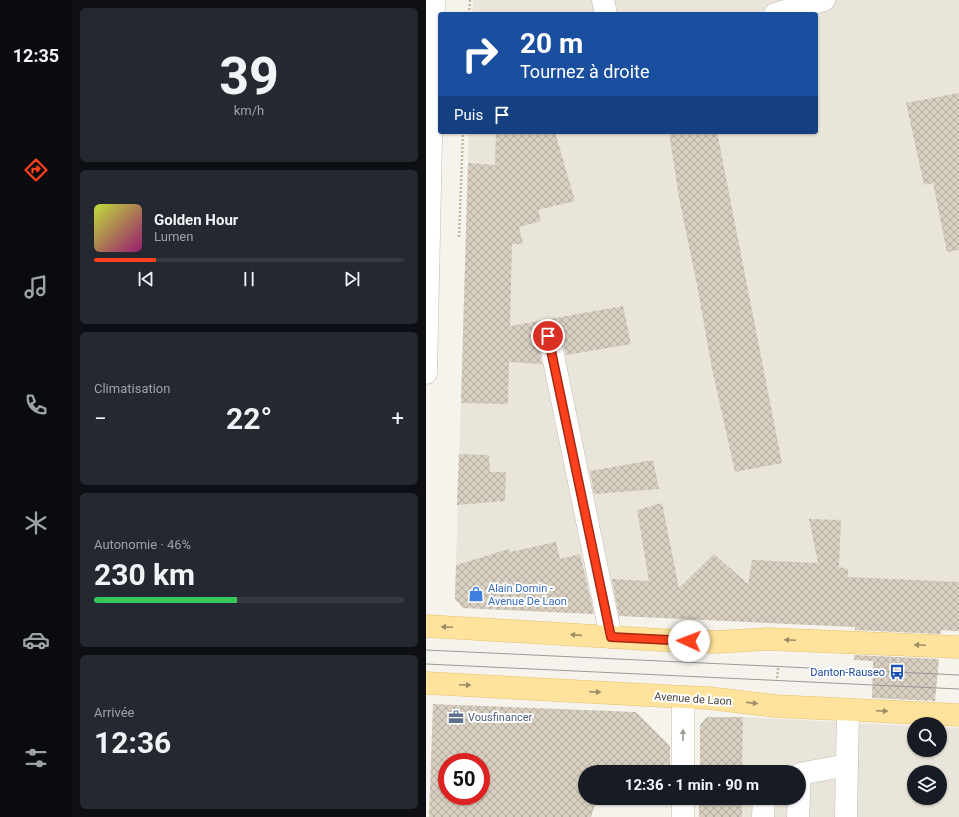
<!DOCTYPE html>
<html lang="fr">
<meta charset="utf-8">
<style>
:root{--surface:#171b24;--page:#242831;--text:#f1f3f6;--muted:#9ea1a6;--line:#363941;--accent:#fc3f1d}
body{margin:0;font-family:Roboto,sans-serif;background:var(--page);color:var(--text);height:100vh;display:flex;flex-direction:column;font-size:15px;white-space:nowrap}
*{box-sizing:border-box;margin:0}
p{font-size:13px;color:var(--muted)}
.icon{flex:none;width:22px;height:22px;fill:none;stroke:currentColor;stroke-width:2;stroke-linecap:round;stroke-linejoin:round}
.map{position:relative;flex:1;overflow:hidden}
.drawer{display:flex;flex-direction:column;gap:8px;padding:8px;background:#0d0f14;width:354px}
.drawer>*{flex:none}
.guide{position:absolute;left:12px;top:12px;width:380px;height:122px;border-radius:4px;box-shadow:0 1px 3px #0004;background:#1a4fa0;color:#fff;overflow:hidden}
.fabs{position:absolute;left:481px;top:717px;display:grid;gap:8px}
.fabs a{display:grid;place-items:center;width:40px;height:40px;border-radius:50%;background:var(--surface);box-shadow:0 1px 3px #0004;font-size:20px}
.speed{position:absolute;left:12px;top:753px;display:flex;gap:8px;font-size:20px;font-weight:700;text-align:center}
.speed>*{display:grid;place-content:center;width:52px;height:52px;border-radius:50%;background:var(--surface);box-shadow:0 1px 3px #0004;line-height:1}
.speed .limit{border:6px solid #d22;background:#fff;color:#111}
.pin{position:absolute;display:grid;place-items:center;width:34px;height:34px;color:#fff;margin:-17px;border:2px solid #fff;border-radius:50%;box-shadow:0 1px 4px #0007}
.me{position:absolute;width:44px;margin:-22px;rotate:272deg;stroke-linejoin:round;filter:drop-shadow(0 0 3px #0008)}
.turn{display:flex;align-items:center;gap:14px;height:84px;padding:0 16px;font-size:18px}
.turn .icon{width:52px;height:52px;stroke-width:2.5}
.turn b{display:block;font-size:28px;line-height:34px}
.then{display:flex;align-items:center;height:38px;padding:0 16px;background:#0003;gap:8px;font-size:15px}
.big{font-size:30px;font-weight:700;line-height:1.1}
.drawer .widget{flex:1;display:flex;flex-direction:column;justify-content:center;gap:6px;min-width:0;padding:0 14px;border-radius:6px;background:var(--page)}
.drawer .dial{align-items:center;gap:0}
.dial b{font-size:52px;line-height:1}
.song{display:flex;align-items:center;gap:12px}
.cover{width:48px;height:48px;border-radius:6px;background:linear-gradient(135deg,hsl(70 70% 55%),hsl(320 70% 35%))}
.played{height:4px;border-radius:2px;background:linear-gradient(90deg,var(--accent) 20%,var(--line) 20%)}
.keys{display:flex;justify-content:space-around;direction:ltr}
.heat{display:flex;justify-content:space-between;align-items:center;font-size:22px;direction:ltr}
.charge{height:6px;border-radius:3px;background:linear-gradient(90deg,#34c759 46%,var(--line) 0)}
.trip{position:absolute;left:152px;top:765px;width:228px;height:40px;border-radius:20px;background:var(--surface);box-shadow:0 1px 3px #0004;font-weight:700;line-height:40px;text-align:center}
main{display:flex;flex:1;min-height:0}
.menu{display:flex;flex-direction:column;width:72px;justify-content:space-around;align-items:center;background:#090b0e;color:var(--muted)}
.menu .icon{width:28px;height:28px}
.menu .on{color:var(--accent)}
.menu b{font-size:18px;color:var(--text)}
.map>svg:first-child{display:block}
</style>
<main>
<nav class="menu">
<b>12:35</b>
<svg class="icon on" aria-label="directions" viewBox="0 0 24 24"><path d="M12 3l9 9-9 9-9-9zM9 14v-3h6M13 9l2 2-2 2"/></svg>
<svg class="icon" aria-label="music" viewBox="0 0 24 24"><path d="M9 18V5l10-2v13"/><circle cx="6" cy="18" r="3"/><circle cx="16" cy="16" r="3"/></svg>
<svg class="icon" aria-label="phone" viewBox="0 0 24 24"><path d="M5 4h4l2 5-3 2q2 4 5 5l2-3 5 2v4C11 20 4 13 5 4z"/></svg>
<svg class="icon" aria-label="climate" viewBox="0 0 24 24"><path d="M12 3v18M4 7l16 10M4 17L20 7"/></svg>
<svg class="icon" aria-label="car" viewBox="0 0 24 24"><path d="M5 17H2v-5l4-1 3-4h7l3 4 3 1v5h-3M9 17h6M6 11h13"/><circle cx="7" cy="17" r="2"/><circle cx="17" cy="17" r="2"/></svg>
<svg class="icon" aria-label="filters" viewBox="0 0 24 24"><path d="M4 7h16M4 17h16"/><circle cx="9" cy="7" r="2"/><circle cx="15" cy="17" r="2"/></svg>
</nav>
<section class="drawer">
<div class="widget dial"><b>39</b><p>km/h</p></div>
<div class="widget">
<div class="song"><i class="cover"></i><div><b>Golden Hour</b><p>Lumen</p></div></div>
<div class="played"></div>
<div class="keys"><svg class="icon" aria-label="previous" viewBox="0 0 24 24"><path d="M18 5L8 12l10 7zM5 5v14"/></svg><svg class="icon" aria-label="pause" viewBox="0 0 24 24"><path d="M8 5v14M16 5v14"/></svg><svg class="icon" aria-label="next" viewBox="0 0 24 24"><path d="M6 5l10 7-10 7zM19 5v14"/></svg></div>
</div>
<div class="widget"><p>Climatisation</p>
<div class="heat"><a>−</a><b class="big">22°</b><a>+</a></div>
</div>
<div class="widget"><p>Autonomie · 46%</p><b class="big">230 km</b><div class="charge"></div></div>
<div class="widget"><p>Arrivée</p><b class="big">12:36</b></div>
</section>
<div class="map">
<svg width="533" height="817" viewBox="0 0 533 817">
<defs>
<pattern id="building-cross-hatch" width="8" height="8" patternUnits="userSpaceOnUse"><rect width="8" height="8" fill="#d8cfc1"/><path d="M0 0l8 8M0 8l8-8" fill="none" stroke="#b1aa9e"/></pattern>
</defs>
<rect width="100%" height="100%" fill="#f6f3ec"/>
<!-- residential -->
<g fill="#eae5da" fill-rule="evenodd">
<polygon points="48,0 533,0 533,631 37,608 29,599 43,132 390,132 390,14 46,14 47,2"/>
<path d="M281 717H317L488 726V750H514V727L533 728V817H273V798H373V772H274V725ZM488 772H514V798H488Z"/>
</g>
<!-- building -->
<g fill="url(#building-cross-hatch)" fill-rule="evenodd">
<polygon points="533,93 533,250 521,252 507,183 498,185 480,103"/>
<polygon points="70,132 129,132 149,201 112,210 115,221 93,227 97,244 86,244 84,326 197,306 205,344 140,355 135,333 133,328 127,324 120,324 114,327 111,332 111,339 116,364 83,362 82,404 35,403 42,163 69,165"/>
<polygon points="243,132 291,132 356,463 309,472 286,369 271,285 253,198"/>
<polygon points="33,454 63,455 64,472 80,472 79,501 31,505"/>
<polygon points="227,460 233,489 168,494 164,471"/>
<polygon points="236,503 253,588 288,554 322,584 326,560 392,563 383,519 415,520 413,567 422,569 422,577 533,582 533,631 515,630 515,634 429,630 429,627 193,616 186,579 223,581 211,510"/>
<polygon points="130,542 134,559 154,554 168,614 37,608 29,599 30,565 83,549 84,552"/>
<polygon points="428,655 513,659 509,701 446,698 447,661 428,660"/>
<path d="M7 704 210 712 244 746V772H159V798H171L165 817H3ZM21 762H55V796H21Z"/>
<polygon points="281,717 317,717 316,772 274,772 274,725"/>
<rect x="273" y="798" width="43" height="19"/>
</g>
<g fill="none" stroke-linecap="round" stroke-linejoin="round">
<!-- minor casing -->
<g stroke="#c2bbae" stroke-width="23">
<g id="minor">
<polyline points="177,0 180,14"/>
<polyline points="349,14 398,0"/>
<polyline points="123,336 185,637"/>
<polyline points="0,373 8,0"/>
<polyline points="257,772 257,697"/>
<polyline points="373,793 374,774 421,765"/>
<polyline points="257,817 257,798"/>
<polyline points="337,817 338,798"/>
<polyline points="372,817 373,798"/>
<polyline points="420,817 422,710"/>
</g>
</g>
<!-- major casing -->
<g stroke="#e6c16a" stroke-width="23">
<g id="major">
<polyline points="0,626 51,629 235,640 290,642 342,639 533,647"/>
<polyline points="0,683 257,697 282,698 349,706 533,715"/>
</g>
</g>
<!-- path -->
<g stroke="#c4b79f" stroke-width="2.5" stroke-dasharray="2 2" stroke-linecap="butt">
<polyline points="43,14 44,0"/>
<polyline points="33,237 37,132"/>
<polyline points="351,678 352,668"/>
</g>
<!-- minor -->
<use href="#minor" stroke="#fff" stroke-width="22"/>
<!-- major -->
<use href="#major" stroke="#ffe39c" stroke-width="22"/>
<!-- tram -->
<g stroke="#9a9a9a" stroke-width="1">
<polyline points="0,650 533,675"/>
<polyline points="0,664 533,689"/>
</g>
</g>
<!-- one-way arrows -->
<defs><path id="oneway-solid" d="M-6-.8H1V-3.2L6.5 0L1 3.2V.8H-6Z"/></defs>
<g fill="#9c8c66">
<use href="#oneway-solid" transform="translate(21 627) rotate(-178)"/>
<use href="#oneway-solid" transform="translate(150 635) rotate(-176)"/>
<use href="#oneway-solid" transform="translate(364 640) rotate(-177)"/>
<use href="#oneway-solid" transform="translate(494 645) rotate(-177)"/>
<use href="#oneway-solid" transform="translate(39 685) rotate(3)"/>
<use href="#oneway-solid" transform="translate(169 692) rotate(3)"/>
<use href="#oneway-solid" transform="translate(326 703) rotate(7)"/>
<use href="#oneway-solid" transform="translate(456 711) rotate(3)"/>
</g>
<use fill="#9c9892" href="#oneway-solid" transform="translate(257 735) rotate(-90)"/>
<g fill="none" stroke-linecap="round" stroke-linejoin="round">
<!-- route casing -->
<g stroke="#a42913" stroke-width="10">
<polyline id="route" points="122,336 185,637 263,641"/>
</g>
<!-- route -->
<use href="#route" stroke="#fc3f1d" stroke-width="7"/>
</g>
<!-- icons -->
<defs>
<g id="shop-bare" transform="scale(1.2)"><path d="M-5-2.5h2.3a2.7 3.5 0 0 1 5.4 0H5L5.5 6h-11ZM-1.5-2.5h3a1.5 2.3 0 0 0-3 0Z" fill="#3f7fe0" stroke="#fff" stroke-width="2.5" paint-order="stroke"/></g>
<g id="bus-bare" transform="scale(1.2)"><path d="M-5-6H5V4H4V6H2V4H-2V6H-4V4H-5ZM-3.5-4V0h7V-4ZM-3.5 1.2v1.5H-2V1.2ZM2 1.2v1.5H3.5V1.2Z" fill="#1a4fb4" stroke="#fff" stroke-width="2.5" paint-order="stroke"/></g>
<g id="office-bare" transform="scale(1.2)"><path d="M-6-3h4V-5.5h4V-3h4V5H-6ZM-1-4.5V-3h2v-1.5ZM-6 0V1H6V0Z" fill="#5c6f8a" stroke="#fff" stroke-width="2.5" paint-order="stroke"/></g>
</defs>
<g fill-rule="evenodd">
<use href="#shop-bare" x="50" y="594"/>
<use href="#bus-bare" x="471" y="672"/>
<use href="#office-bare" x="30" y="717"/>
</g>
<g text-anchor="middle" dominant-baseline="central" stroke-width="4" stroke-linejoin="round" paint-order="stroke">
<!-- shop labels -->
<g font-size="11" fill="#366cbe" stroke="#fff" text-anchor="start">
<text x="62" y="588">Alain Domin -<tspan x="62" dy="13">Avenue De Laon</tspan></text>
</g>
<!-- transit labels -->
<g font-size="11" fill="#164399" stroke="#fff" text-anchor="end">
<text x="459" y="672">Danton-Rauseo</text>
</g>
<!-- street labels -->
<g font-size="11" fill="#4b4439" stroke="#fff">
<text transform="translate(267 699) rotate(4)">Avenue de Laon</text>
</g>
<!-- service labels -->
<g font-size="11" fill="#4e5e75" stroke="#fff" text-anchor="start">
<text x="42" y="717">Vousfinancer</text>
</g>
</g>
</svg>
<div class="fabs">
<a><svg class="icon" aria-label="search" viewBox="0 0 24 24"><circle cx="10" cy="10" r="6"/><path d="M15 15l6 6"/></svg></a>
<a><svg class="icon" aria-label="layers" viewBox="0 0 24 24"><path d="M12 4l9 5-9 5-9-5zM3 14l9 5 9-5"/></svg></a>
</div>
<div class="speed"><div class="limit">50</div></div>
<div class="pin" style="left:122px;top:336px;background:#d93025"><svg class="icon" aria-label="arrive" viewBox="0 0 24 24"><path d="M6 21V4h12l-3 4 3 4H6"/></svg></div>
<svg class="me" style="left:263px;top:641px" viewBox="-20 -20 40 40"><circle r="19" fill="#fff"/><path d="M0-13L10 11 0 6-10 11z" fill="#fc3f1d"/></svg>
<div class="trip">12:36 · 1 min · 90 m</div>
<div class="guide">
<div class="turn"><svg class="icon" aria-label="right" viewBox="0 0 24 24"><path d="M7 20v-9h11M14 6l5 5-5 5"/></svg><div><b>20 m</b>Tournez à droite</div></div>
<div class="then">Puis<svg class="icon" aria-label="arrive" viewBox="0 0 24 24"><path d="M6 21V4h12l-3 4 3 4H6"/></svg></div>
</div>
</div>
</main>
